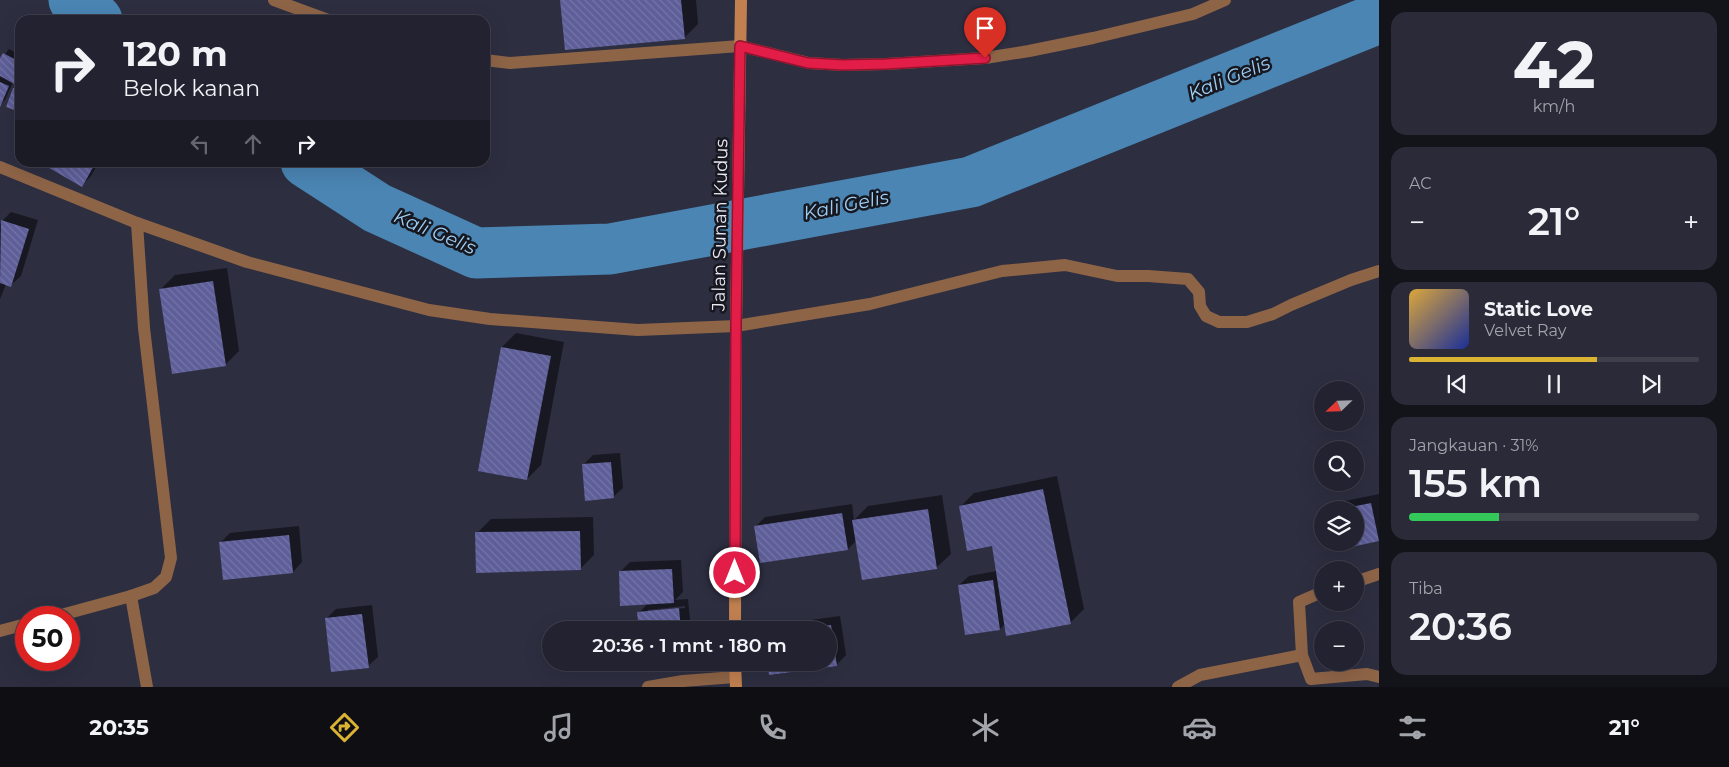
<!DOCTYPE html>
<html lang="id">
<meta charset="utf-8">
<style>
:root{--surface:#222230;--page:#2a2a38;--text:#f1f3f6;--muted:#a2a4ab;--line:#3f3f4c;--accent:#dab333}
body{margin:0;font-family:Montserrat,sans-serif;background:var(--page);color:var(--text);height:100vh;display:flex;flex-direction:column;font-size:19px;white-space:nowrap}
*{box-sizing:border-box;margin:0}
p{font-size:16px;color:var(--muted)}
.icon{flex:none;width:28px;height:28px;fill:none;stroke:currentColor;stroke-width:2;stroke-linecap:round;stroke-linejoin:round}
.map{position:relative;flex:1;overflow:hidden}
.details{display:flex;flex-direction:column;gap:12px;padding:12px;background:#13131a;width:350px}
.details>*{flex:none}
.guide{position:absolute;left:15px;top:15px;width:475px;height:152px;border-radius:15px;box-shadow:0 5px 20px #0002,0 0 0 1px var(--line);background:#222230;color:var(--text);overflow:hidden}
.needle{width:32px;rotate:247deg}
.fabs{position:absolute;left:1314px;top:381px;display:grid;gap:10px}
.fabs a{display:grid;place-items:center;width:50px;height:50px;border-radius:50%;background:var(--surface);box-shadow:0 5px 20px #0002,0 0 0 1px var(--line);font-size:25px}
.speed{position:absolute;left:15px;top:606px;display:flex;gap:10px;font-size:25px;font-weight:700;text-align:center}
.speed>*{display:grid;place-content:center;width:65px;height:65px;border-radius:50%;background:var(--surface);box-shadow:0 5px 20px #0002,0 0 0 1px var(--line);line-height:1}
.speed .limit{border:8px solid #d22;background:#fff;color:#111}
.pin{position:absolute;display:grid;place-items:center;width:42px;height:42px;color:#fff;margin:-51px -21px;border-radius:50% 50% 50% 0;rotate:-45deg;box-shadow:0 0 5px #0007}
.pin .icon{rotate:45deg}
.me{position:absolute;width:55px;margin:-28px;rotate:0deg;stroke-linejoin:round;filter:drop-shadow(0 0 4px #0008)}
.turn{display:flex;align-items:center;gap:18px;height:105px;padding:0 25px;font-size:22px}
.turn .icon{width:65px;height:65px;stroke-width:2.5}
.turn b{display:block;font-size:35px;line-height:42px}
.lanes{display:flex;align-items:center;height:48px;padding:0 25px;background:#0003;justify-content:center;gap:25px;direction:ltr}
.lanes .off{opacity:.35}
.big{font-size:38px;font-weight:600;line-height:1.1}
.details .widget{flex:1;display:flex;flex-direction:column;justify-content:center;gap:8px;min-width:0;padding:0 18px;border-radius:15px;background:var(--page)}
.details .dial{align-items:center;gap:0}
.dial b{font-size:65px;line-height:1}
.song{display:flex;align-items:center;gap:15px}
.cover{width:60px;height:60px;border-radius:8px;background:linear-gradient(135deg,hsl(40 70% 55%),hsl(230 70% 35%))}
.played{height:5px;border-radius:2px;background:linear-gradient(90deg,var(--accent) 65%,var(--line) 65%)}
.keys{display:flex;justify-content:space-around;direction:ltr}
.heat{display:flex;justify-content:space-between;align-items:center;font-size:28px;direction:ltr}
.charge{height:8px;border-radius:4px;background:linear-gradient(90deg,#34c759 31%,var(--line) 0)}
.trip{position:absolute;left:542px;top:621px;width:295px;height:50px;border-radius:25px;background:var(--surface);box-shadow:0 5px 20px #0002,0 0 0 1px var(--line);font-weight:600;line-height:50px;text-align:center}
.tab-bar{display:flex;height:80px;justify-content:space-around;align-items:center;background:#0e0e13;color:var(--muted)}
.tab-bar .icon{width:35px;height:35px}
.tab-bar .selected{color:var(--accent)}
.tab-bar b{font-size:22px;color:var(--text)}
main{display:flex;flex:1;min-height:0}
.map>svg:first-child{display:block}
</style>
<main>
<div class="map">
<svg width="1379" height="687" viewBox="0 0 1379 687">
<defs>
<pattern id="building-back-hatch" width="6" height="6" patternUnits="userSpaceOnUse" patternTransform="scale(1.25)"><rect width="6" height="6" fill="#5e5e99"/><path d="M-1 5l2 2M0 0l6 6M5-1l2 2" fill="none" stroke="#7575a8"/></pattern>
</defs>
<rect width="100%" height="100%" fill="#2d2e40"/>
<!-- shadow -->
<g fill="#0007" fill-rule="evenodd">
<polygon points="561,0 696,0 698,24 684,38"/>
<polygon points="9,49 20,55 20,80 17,83 20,85 20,110 14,89 18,84 13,82 5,100 0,104 0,61"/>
<polygon points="42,162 99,162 91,176 82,185"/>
<polygon points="11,212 38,220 21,276 11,285 6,284 0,299 0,225 2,221"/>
<polygon points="227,268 239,351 225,365 161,289 175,275"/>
<polygon points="516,333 564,342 541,465 527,479 480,470 502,347"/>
<polygon points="620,453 623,488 613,497 583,465 593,455"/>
<polygon points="1057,476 1084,609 1070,623 1006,623 1000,629 959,585 969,576 997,571 993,544 960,507 974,493"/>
<polygon points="1379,494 1379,540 1355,542 1355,510 1336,510 1345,501"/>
<polygon points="942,495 951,554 937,567 857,540 848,549 761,562 756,526 765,517 852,504 854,520 868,506"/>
<polygon points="593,517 594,555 580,569 477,533 491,519"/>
<polygon points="299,526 302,562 293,572 220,543 230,533"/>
<path d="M681 560 683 592 675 600 688 599 691 630H641L639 613 648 603 620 572 630 562ZM685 606V608L648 612V610Z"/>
<polygon points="372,605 378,657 368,666 326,619 336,609"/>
<polygon points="840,616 846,655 836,665 829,662 829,630 769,630 774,625"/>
</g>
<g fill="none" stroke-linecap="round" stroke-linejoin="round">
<!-- river -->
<g stroke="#4a85b3" stroke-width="51">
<polyline points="74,0 97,20"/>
<polyline points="306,162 377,208 476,253 610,249 971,182 1379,18"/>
</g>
</g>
<!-- building -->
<g fill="url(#building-back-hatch)">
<polygon points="560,0 681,0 685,39 565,50"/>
<polygon points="3,53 20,62 20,79 16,85 0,76 0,58"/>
<polygon points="0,82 9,86 0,107"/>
<polygon points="13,88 20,91 20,112 6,107"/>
<polygon points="39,162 96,162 82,187"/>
<polygon points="1,220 29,229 11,287 0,283"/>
<polygon points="213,281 226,366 172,374 159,289"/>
<polygon points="501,347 551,356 527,480 478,471"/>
<polygon points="611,462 614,498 585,501 582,464"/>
<polygon points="1043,489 1071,624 1006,636 992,546 967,551 959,506"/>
<polygon points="1371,503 1379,541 1342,549 1341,542 1355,542 1355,510 1341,509"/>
<polygon points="928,509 937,569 862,580 852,520"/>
<polygon points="842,513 848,550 760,563 754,526"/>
<polygon points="580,531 581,570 476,573 475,532"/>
<polygon points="289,535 293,573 223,580 219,542"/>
<polygon points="672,569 674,603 620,606 619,571"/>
<polygon points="993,580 1000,630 965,635 958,585"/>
<polygon points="679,608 681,630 639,630 637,612"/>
<polygon points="362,614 369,668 331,672 325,618"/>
<polygon points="831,625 837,666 769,675 767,662 829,662 829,630 800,629"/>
</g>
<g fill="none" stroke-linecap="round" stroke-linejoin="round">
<!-- minor -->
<g stroke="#8e6447" stroke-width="12">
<polyline points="274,0 328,20"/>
<polyline points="485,60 510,63 740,46 809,63 843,65 886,64 985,58 1029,51 1093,38 1193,14 1225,0"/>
<polyline points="0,167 137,223 247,262 429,310 490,319 638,330 736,326 870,304 1002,271 1065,265 1117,276 1148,276 1188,279 1199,292 1200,306 1206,316 1219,322 1247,322 1273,314 1291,305 1351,280 1379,271"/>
<polyline points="1355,582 1379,574"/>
<polyline points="131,596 147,687"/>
<polyline points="50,618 131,596 154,588 166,577 171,558 144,328 137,223"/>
<polyline points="0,631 26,624"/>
<polyline points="1302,655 1311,679 1367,674 1379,677"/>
<polyline points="648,687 683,681 735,677"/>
<polyline points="1178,687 1200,675 1302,655 1299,602 1322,592"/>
</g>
<!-- secondary -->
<g stroke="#c28050" stroke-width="12">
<polyline points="735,630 736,326 741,0"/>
<polyline points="735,662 736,687"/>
</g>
</g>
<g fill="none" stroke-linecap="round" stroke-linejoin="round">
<!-- route casing -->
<g stroke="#92132f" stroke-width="12">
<polyline id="route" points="735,573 736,326 740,46 808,63 843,65 886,64 985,58"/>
</g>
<!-- route -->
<use href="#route" stroke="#e11d48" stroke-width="9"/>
</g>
<g text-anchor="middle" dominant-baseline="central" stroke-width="5" stroke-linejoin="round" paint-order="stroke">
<!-- street labels -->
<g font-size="18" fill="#e8e9f5" stroke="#17171f">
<text transform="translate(720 225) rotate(-89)">Jalan Sunan Kudus</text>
</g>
<!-- water labels -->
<g font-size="19" font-style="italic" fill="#9ecef4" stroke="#17171f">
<text transform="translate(1229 78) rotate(-22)">Kali Gelis</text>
<text transform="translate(846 205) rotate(-11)">Kali Gelis</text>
<text transform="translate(435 232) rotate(23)">Kali Gelis</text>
</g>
</g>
</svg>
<div class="fabs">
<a><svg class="needle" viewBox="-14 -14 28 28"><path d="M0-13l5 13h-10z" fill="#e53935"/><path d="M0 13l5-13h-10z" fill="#a2a4ab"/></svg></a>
<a><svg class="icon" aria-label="search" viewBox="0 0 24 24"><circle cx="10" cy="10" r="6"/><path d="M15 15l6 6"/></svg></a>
<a><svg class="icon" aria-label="layers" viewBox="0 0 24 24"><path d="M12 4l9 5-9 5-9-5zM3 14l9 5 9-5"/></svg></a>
<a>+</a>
<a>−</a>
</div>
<div class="speed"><div class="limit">50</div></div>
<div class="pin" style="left:985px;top:58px;background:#d93025"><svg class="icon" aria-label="arrive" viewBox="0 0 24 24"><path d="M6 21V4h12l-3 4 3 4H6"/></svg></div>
<svg class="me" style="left:735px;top:573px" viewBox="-20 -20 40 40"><circle r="17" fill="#e11d48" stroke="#fff" stroke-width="3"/><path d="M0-11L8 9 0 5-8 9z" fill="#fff"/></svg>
<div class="trip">20:36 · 1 mnt · 180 m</div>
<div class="guide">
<div class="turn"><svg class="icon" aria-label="right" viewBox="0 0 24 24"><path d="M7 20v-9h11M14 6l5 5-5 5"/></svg><div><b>120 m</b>Belok kanan</div></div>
<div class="lanes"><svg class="icon off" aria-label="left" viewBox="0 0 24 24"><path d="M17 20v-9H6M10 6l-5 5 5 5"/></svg><svg class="icon off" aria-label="ahead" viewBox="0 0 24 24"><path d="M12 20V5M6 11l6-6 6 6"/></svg><svg class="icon" aria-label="right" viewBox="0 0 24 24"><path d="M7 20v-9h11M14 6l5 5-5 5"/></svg></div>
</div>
</div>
<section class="details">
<div class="widget dial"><b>42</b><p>km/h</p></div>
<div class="widget"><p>AC</p>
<div class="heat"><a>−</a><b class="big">21°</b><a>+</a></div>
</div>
<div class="widget">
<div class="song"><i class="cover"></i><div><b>Static Love</b><p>Velvet Ray</p></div></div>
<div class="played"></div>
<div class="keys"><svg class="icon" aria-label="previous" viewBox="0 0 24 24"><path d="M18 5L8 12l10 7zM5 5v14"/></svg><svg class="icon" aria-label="pause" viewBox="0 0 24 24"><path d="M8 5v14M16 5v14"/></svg><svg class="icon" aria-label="next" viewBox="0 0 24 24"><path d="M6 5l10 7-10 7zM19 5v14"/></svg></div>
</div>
<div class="widget"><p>Jangkauan · 31%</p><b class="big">155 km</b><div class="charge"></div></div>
<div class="widget"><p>Tiba</p><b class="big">20:36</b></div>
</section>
</main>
<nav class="tab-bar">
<b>20:35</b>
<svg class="icon selected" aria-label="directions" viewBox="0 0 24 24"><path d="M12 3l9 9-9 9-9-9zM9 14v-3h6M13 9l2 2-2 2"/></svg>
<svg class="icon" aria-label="music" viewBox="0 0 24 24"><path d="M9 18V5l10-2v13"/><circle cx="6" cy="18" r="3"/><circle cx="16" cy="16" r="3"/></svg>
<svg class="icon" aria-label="phone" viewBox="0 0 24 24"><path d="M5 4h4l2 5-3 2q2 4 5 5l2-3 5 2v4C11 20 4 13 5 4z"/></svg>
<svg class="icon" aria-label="climate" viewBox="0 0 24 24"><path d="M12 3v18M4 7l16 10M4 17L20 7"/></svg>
<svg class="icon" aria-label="car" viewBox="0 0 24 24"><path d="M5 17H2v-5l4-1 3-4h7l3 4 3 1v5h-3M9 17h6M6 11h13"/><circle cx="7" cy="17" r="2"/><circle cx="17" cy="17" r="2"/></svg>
<svg class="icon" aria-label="filters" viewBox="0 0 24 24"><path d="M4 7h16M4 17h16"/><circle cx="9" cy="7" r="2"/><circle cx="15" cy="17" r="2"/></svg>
<b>21°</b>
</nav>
